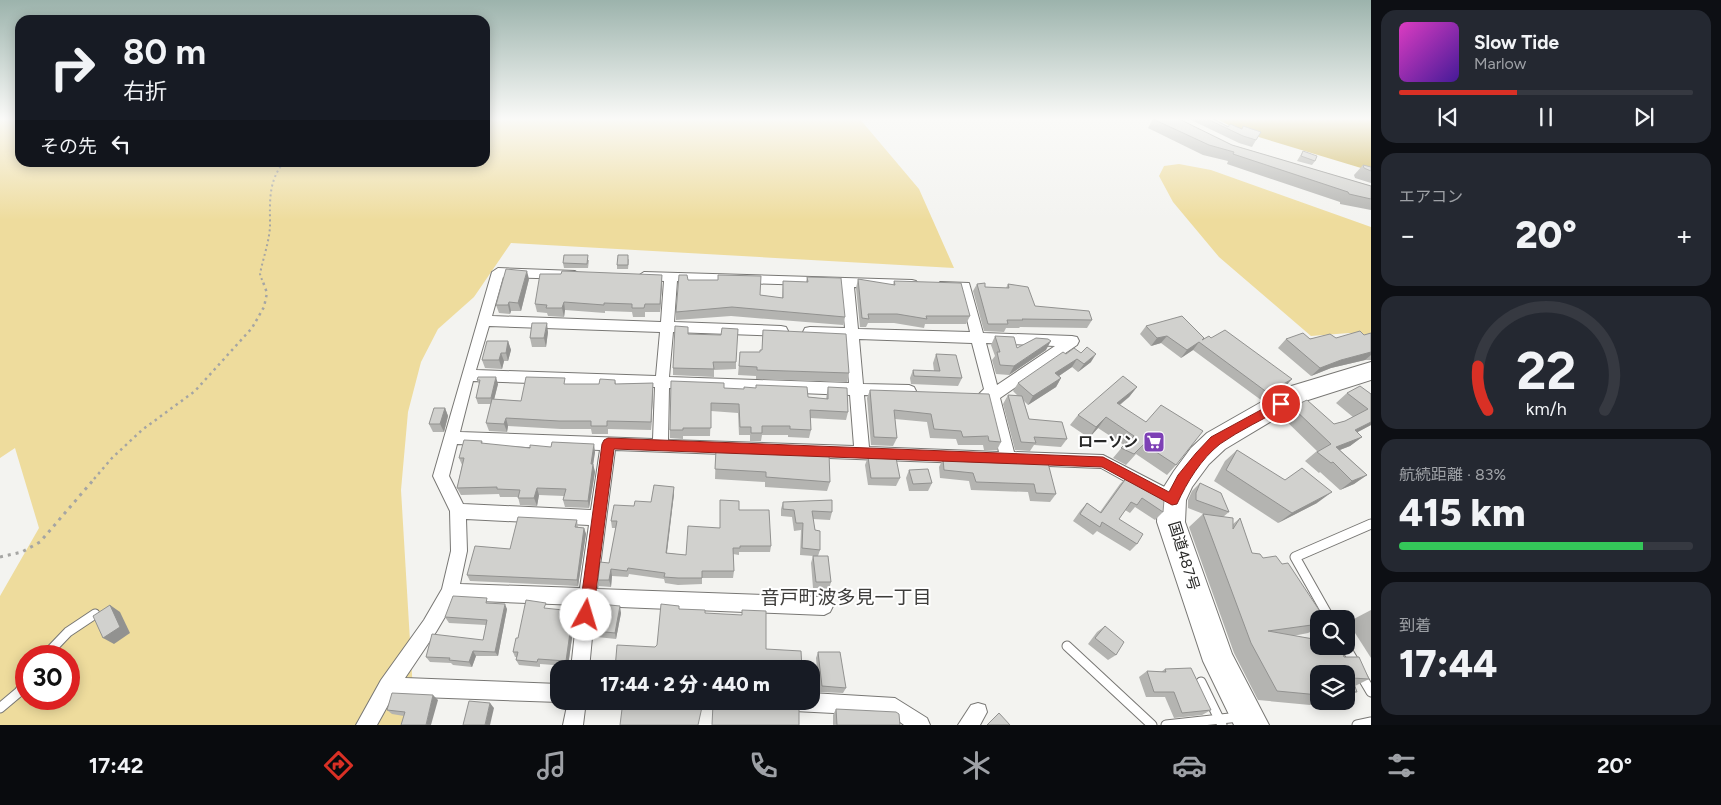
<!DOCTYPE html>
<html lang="ja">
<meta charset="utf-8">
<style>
:root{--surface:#171b24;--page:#242831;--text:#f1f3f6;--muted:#9ea1a6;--line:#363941;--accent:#d93025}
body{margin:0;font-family:Figtree,"Noto Sans JP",sans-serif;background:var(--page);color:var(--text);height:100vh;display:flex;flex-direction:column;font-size:19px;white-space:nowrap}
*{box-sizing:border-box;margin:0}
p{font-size:16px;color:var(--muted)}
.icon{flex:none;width:28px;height:28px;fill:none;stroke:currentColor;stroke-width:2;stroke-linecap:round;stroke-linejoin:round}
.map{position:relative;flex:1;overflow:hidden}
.details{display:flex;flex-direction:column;gap:10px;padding:10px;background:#0d0f14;width:350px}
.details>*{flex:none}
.hud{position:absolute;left:15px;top:15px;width:475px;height:152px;border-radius:15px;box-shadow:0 2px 12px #0003;background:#171b24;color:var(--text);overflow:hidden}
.fabs{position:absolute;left:1310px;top:610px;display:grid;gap:10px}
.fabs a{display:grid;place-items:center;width:45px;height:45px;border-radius:10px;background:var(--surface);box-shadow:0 2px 12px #0003;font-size:25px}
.speed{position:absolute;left:15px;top:645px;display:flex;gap:10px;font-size:25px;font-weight:700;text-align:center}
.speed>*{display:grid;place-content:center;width:65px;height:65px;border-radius:50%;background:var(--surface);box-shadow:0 2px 12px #0003;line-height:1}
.speed .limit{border:8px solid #d22;background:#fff;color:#111}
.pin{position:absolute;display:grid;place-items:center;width:42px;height:42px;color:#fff;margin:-21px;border:2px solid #fff;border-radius:50%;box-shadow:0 1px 5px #0007}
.me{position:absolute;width:55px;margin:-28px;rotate:6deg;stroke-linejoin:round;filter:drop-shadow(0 0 4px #0008)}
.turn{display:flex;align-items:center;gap:18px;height:105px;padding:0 25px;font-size:22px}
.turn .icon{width:65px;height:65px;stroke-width:2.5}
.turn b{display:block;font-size:35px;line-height:42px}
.then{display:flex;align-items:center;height:48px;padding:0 25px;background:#0003;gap:10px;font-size:19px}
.big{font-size:38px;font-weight:800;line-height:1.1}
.details .widget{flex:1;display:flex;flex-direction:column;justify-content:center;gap:8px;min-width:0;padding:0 18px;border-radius:15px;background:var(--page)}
.details .dial{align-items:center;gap:0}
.dial svg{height:130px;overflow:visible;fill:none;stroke:var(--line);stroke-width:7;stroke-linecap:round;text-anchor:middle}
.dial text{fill:var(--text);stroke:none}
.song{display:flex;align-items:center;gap:15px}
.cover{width:60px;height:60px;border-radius:8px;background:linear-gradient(135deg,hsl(310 70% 55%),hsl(260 70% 35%))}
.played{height:5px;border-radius:2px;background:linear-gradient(90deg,var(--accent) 40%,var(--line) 40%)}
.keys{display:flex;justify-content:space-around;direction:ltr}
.heat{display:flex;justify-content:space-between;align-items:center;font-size:28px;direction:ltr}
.charge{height:8px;border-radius:4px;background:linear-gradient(90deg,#34c759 83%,var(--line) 0)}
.trip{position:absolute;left:550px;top:660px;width:270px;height:50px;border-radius:15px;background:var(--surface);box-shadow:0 2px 12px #0003;font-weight:800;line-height:50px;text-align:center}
.dock{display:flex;height:80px;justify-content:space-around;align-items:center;background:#090b0e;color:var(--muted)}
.dock .icon{width:35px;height:35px}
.dock .on{color:var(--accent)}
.dock b{font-size:22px;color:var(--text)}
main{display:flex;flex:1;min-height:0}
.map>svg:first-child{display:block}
</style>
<main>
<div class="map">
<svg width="1371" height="725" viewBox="0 0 1371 725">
<rect width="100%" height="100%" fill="#f3f3f0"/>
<!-- green -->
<g fill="#eedc9d" fill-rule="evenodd">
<path d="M0 118H20V162H485V118H859L919 189 954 268 511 243 474 297 438 329 421 362 408 412 401 490 415 725H0V596L39 528 15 448 0 458ZM26 656H69V699H26Z"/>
<polygon points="1179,164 1211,170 1371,227 1371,335 1349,333 1311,336 1219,257 1173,202 1159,176 1164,166"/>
</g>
<!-- water -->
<polygon fill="#cab151" points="1215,118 1371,118 1371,171 1242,132"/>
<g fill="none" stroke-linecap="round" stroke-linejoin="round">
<!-- service casing -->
<g stroke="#787774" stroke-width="11">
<g id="service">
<polyline points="1330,619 1295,557 1371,524"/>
<polyline points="1067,646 1152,725"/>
<polyline points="1345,646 1355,663"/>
<polyline points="45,656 68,632 95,614"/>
<polyline points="1361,675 1371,692"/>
<polyline points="1201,682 1222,725"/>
<polyline points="0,708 19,692 26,682"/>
<polyline points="1166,725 1239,717"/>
<polyline points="1357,725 1371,722"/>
</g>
</g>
<!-- minor casing -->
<g stroke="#787774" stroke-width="2">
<g id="minor">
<path d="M498 268 575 271 581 275 575 279 503 277 492 316 661 322 664 281 640 279 638 276 644 272 912 280 916 281 918 284 916 287 912 288 854 287 858 329 970 332 960 290 940 288 938 285 940 282 969 283 983 333 1072 336 1077 337 1079 341 1077 345 1000 398 1014 452 1103 455 1178 494 1180 499 1178 504 1172 506 1166 504 1101 468 615 450 597 589 824 597 830 600 833 606 830 612 824 615 595 606 589 669H571L578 605 455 600 436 632 405 678 559 684V701H562L559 702 393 696 377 725H356L381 680 424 620 442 589 451 551 450 511 433 476 492 272ZM677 281 841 286 845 328 810 327 805 328 803 332 805 336 810 337 845 338 849 383 669 377 673 332 781 336 786 335 788 331 786 327 781 326 674 322ZM489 326 660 332 656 376 476 370ZM859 339 972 343 984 389 979 394 981 398 986 400 999 452 869 447 864 395 909 397 914 395 916 391 914 387 909 385 863 384ZM986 343 1055 346 997 385ZM473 381 655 387 653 439 460 432ZM669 388 850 395 854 446 668 440ZM457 444 600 450 591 510 463 504 449 476ZM466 519 589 525 580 588 460 584 467 551Z"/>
<polygon points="811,693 895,698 927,718 930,725 904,725 892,716 775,710 768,708 766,701 811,701"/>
<polygon points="568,701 586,701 583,725 563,725"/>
<polygon points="978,703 985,705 987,712 980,725 958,725 971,705"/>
</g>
</g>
<!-- trunk casing -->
<g stroke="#787774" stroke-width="2">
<polygon id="trunk" points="1371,362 1371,380 1305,401 1225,449 1209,464 1192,487 1186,500 1185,522 1232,654 1269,725 1234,725 1203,661 1157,522 1158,499 1162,490 1174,471 1191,448 1207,433 1288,387"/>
</g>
<!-- path-far2 -->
<path stroke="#a5a5a3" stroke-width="2" stroke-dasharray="2 3" stroke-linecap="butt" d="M262 280 260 274C263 258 270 240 270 224 270 202 268 181 284 162"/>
<!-- path-far1 -->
<polyline stroke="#a5a5a3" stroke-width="2.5" stroke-dasharray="2.5 4" stroke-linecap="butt" points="94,479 112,458 142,430 195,391 252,328 264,307 267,293 262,279"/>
<!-- path -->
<polyline stroke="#a5a5a3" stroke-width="3" stroke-dasharray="3 5" stroke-linecap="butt" points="0,557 22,552 40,542 95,478"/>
<!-- service -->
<use href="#service" stroke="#fff" stroke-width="9"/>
<!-- minor -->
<use href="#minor" fill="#fff" fill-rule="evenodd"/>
<!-- trunk -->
<use href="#trunk" fill="#fff" fill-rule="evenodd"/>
</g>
<!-- wall -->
<g fill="#b4b4b1">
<polygon points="1187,118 1212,118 1256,140 1252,147 1239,143"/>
<polygon points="1153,119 1232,145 1371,186 1371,210 1340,204 1340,202 1227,164 1228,161 1203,155 1148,128"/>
<polygon points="1303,151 1315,161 1312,165 1297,161"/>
<polygon points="1363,165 1371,167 1371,183 1355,178 1354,175"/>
<polygon points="629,259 628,269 617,269 617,265"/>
<polygon points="589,260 588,268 564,268 563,263"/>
<polygon points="662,275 662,284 660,312 645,312 645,317 633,317 632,312 605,311 605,313 565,310 564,317 548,316 547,313 537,312 535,304"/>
<polygon points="807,277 845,317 843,325 731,316 676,320 676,312 688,280 718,280 760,295 782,298 783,281 806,282"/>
<polygon points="529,279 521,311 511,311 510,314 499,313 496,305"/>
<polygon points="858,279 893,285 894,281 970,316 966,324 925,324 924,328 894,323 868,323 866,327 860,327 856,288"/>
<polygon points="977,284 985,287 1006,288 1008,284 1035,306 1092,320 1087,328 1020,327 1019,328 1006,328 1004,332 984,331 973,291"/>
<polygon points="1146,326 1204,338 1285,387 1261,400 1193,350 1181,358 1161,343 1151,346 1140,334"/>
<polygon points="763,330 849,373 847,382 756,379 756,376 738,375 740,352 760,352 762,350"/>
<polygon points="548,332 546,347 532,347 530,338"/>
<polygon points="1371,333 1371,360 1365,360 1331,368 1311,376 1278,348 1286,339 1336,338 1364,335"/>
<polygon points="688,334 736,362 736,369 714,370 714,377 673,375 673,368"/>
<polygon points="995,336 1017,348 1046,350 1009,375 996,374 992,360 995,356 991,345"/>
<polygon points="508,341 511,350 508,361 504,361 502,369 485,368 482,360"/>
<polygon points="936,354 962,378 958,386 911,384 910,378 913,370 934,371 933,363"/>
<polygon points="1066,354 1091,362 1078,372 1072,367 1059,376 1061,378 1056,387 1028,405 1024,401 1029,419 1067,439 1061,447 1034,445 1030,451 1015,450 1003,404 1008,395 1018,396 1013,391 1018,383"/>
<polygon points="477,380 498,384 494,399 521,401 566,384 599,384 615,380 616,384 653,383 653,391 651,430 608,429 608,434 592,434 591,429 561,429 508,426 507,432 489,431 486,423 491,404 478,404 476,398 479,384"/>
<polygon points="828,387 848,412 846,420 810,418 811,430 809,438 788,437 788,435 762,435 761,441 750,441 750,435 739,435 738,413 711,411 710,436 683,436 683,439 670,438 670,430 724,388 808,397 826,399"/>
<polygon points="1137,387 1129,397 1120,405 1176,465 1167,475 1136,454 1126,465 1113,458 1124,445 1098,428 1089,438 1070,425 1078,415"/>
<polygon points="870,390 1001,442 997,450 984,450 983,445 958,445 956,439 930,438 927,422 895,419 897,438 893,446 871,445 867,398"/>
<polygon points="1347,393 1371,394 1371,425 1357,432 1362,437 1350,446 1340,450 1367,475 1354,484 1340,490 1320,472 1319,473 1305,461 1317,451 1282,417 1292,407 1334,424 1345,421 1353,417 1336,403"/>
<polygon points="445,408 448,416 444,432 433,432 429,424"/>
<polygon points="482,441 483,444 530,448 595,452 593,464 595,472 589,508 565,507 563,500 564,496 539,495 537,506 520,505 518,497 500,497 499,494 461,495 457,488 462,465 459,458"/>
<polygon points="753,447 830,482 827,491 765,487 765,482 715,479 716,450 752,452"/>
<polygon points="1237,450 1317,503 1278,523 1214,481 1225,461"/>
<polygon points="868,457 900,478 896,486 868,485 865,465"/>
<polygon points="943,459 1025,462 1027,459 1056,494 1050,502 1030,501 1028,492 971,490 969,481 940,478 939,467"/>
<polygon points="909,470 932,483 928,491 909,491 906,478"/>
<polygon points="1127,477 1163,512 1155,520 1135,507 1130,513 1125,510 1119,519 1137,544 1130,551 1097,531 1093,535 1073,521 1080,511 1087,503 1100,512 1120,484"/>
<polygon points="1200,483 1229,512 1223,517 1233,524 1240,518 1252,553 1263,558 1319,619 1319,628 1308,633 1293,636 1344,657 1369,679 1355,686 1357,692 1346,697 1346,674 1319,674 1319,701 1320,701 1310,705 1258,700 1234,653 1189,527 1203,514 1206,515 1188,508 1188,500 1192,491"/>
<polygon points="674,494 667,553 686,555 720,528 720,500 739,510 771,546 770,552 739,552 739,555 733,554 734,571 733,578 702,578 702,584 678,585 665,583 664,579 629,574 628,577 612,576 611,587 599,586 598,580 609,563 616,528 612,528 611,521 634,506 651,502"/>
<polygon points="783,502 832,512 830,520 813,519 815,530 820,550 818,556 831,582 829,589 813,588 811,563 813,556 800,555 801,530 794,531 792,517 781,516 781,509"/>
<polygon points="577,520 578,527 584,528 586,534 578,586 470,581 467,575 510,549"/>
<polygon points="490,603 507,609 498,656 476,656 472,667 453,665 451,663 430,662 426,657 483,640 486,625 449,623 445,617"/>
<polygon points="548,609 573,611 575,617 568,666 540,664 540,667 519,665 516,660 517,657 515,657 513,652 518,638"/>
<polygon points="1371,610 1371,658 1348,622"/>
<polygon points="621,613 616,639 597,637 596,631"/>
<polygon points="1105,626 1116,655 1108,660 1088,644 1097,632"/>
<polygon points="818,652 846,688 843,693 819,692 816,658"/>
<polygon points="1165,669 1211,710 1202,715 1174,718 1165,697 1146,697 1139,677 1147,671 1161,672"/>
<polygon points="438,700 404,716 392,714 387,710"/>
<polygon points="836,709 900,725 833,725 833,715"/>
</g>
<!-- shaded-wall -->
<g fill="#929290">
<polygon points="527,271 529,279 521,311 518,303"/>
<polygon points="662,275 662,284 660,312 660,304"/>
<polygon points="509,302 511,311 510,314 508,305"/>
<polygon points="564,302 565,310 564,317 562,308"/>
<polygon points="547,323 548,332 546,347 544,338"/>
<polygon points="1167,336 1161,343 1151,346 1157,338"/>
<polygon points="508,341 511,350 508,361 506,353"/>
<polygon points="1051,341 1046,350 1009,375 1014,366"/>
<polygon points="1199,342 1193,350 1181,358 1187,350"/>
<polygon points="1371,352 1371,355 1365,360 1331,368 1311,376 1320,368 1341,360"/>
<polygon points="501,353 504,361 502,369 499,360"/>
<polygon points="1096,354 1091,362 1078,372 1084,364"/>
<polygon points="1077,359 1072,367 1050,382 1055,373"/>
<polygon points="496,377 498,384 493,404 491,398"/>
<polygon points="1061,378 1056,387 1028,405 1033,396"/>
<polygon points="1292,379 1285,387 1261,400 1268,393"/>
<polygon points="653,383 653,391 651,430 651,422"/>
<polygon points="1137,387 1129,397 1109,413 1117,403"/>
<polygon points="445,408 448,416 444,432 440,424"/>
<polygon points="1106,417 1098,428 1089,438 1096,427"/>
<polygon points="506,418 508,426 507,432 504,424"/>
<polygon points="1371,422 1371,425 1343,440 1355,430"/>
<polygon points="1362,437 1350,446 1324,456 1336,447"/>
<polygon points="594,444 595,452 592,472 591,464"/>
<polygon points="593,464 595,472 589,508 588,501"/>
<polygon points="1367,475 1354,484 1340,490 1352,481"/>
<polygon points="674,487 674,494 666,559 666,553"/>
<polygon points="537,488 539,495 537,506 534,498"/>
<polygon points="1332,492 1317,503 1278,523 1292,513"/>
<polygon points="584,528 586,534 578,586 577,580"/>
<polygon points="611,569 612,576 611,587 609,580"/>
<polygon points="505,604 507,609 498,656 495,652"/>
<polygon points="110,605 120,612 130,633 114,644 103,638"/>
<polygon points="620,606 621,613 616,639 615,633"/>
<polygon points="573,611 575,617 568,666 566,661"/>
<polygon points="473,651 476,656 472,667 469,662"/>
<polygon points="433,695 438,700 431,725 426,725"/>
<polygon points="490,703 494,708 490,725 485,725"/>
</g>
<!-- building -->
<g fill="#d1d1ce" stroke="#929290">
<polygon points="1154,118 1177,118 1232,145 1371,186 1371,199 1349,194 1348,192 1233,154 1234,152 1209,145 1153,119"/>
<polygon points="1205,118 1212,118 1228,127 1230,124 1242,129 1243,126 1261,132 1256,140 1243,136"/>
<polygon points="1303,151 1317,156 1315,161 1301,156"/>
<polygon points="1363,165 1371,167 1371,171 1364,168"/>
<polygon points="564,255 588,255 587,264 563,263"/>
<polygon points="618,255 628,255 628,265 617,265"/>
<polygon points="506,269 527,271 518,303 509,302 508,305 496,305"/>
<polygon points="562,271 662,275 660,304 645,304 644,308 632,308 632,304 604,303 604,305 564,302 562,308 546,308 547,305 535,304 540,274 561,274"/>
<polygon points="679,275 687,275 688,280 718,280 718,275 761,276 760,295 783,298 783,281 808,282 807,277 841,278 845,317 732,307 676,312"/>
<polygon points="858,279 895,285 894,281 961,283 970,316 926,316 927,319 897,314 868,314 869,319 862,318"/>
<polygon points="985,283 985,287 1009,288 1008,284 1028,287 1035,306 1089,311 1092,320 1022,319 1023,320 1007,320 1008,324 988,324 977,284"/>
<polygon points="1182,316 1204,338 1202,340 1209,336 1211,338 1225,330 1292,379 1268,393 1199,342 1187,350 1167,336 1157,338 1146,326"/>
<polygon points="532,323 547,323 544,338 530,338"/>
<polygon points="675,326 688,327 688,334 721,335 722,328 738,329 736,362 713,362 714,369 673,368"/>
<polygon points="763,330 846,334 849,373 757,370 757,367 739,366 740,352 760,352 760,350 762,350"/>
<polygon points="1360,331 1364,335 1371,333 1371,352 1341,360 1320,368 1286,339 1303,333 1310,339 1330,334 1336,338"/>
<polygon points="995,336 1014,337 1017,348 1036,338 1048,339 1051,341 1014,366 1000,365 997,352 1000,352"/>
<polygon points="487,341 508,341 506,353 501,353 499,360 482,360"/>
<polygon points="1087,347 1096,354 1084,364 1077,359 1055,373 1061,378 1033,396 1018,383 1063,352 1066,354 1074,348 1081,353"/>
<polygon points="936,354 956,355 962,378 914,376 913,370 940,371"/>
<polygon points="1123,376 1137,387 1117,403 1146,422 1161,405 1203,431 1176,465 1144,444 1134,454 1121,448 1134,436 1106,417 1096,427 1078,415"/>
<polygon points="478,377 496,377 491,398 476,398 480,380 477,380"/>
<polygon points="526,377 565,378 564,384 599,384 600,379 615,380 615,384 653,383 651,422 607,421 607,426 591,426 591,421 559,421 506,418 504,424 486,423 492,399 521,401"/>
<polygon points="671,381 724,383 724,388 744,389 744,387 756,388 756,385 807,387 808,397 828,399 828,387 847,388 848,412 810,410 811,430 790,429 790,426 762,426 762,433 751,433 751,427 740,427 739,404 711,403 711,428 683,428 683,430 670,430"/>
<polygon points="1360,386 1371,394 1371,422 1355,430 1362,437 1336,447 1367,475 1352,481 1333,462 1331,463 1317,452 1331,444 1292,407 1307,400 1334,424 1345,421 1368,409 1347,393"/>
<polygon points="870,390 989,394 1001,442 989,441 988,436 963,437 961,431 934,429 931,414 894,410 897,438 874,437"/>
<polygon points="1008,395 1022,396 1029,419 1062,422 1067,439 1034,437 1036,443 1021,442"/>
<polygon points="434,408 445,408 440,424 429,424"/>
<polygon points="464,440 482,441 481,443 530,448 530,445 551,447 552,442 594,444 591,464 593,464 588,501 563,500 566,489 537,488 534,498 518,498 520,490 497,489 497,487 457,488 464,458 459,458"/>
<polygon points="753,447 829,453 830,482 766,477 766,472 715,469 716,450 753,452"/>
<polygon points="1237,450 1285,480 1302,468 1332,492 1292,513 1226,470"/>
<polygon points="868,457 896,458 900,478 871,478"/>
<polygon points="943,459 1028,462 1027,459 1042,459 1043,463 1048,463 1056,494 1036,493 1034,484 976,482 973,473 944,470"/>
<polygon points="928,469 932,483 913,484 909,470"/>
<polygon points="1127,477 1164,500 1163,512 1142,498 1137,505 1131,502 1119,519 1143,534 1137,544 1102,522 1100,527 1080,514 1087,503 1101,513"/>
<polygon points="1200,483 1221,493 1229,512 1196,500 1196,493"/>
<polygon points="654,485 674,487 666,553 686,555 688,526 720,528 720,500 739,501 739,510 769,510 771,546 740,546 740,548 733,548 734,571 702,571 702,578 678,578 664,577 665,573 628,568 627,571 611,569 609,580 598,580 600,562 609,563 617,521 611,521 614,505 634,506 635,501 651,502"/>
<polygon points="832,500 832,512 812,511 815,530 820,531 820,550 802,548 803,523 796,523 794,510 783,509 783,502"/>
<polygon points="1203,514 1233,518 1233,529 1240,518 1252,553 1260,554 1263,558 1276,556 1282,564 1288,563 1325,619 1319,619 1319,624 1268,631 1319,640 1319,646 1340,646 1344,657 1359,657 1369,679 1352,678 1357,692 1346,691 1346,674 1319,674 1319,695 1277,691 1251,643"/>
<polygon points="518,517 577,520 575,527 584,528 577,580 467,575 475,546 510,549"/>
<polygon points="813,556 828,556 831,582 816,582"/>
<polygon points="453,596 487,598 486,603 505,604 495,652 473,651 469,662 449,660 450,658 426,657 432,634 483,640 487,620 445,617"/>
<polygon points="526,600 546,603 544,608 573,611 566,661 538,659 537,662 516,660 518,652 513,652 516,638 518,638"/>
<polygon points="600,604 620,606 615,633 596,631"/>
<polygon points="661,604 679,606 679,609 705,610 705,613 742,615 742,610 766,611 766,649 801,651 802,669 615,669 617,645 655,647 657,645"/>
<polygon points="110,605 120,627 103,638 93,616"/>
<polygon points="1105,626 1124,642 1116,655 1095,638"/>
<polygon points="818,652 840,652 846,688 822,686"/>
<polygon points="1191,668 1211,710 1182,713 1174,692 1154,692 1147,671 1166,672 1165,669"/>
<polygon points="392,693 433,695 426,725 401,725 405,712 387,710"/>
<polygon points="469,701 490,703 485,725 463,725"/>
<polygon points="623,701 632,701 678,708 678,705 702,707 698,725 620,725"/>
<polygon points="749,702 799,708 799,725 712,725 713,704 749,708"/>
<polygon points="836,709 896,712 899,714 900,725 837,725"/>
<polygon points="999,713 1010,725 987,725"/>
</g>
<!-- sky -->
<linearGradient id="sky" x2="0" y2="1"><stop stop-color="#9cb3ac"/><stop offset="0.54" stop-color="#fafaf8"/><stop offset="1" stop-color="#fafaf8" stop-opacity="0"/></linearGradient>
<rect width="1371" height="220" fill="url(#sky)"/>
<!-- route -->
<path fill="#d93025" stroke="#8d1f18" d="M1281 399 1285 400 1287 404 1285 407C1264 419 1240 430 1220 444 1201 459 1187 482 1177 504L1172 505 1102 467 614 449 593 615 591 620 586 623 581 620 579 615 602 444 604 440 608 438 1103 457 1169 492 1178 475 1196 453 1211 437Z"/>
<!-- icons -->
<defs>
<g id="supermarket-square" transform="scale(1.125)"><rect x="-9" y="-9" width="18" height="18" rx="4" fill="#7d40b5" stroke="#fff"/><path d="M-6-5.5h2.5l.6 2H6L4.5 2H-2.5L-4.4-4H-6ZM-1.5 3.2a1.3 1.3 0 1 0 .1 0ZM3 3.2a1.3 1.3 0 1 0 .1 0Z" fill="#fff"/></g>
</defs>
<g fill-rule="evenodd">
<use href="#supermarket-square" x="1154" y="442"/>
</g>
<g text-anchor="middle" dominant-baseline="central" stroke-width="4" stroke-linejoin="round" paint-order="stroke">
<!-- poi labels -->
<g font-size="15" font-weight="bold" fill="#282827" stroke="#fff" text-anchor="end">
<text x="1138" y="442">ローソン</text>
</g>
<!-- street labels -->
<g font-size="15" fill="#282827" stroke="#fff">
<text transform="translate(1184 556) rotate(73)">国道487号</text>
</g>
<!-- near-neighbourhood labels -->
<g font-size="19" fill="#3e3d3b" stroke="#fff">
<text x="846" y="597">音戸町波多見一丁目</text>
</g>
</g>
</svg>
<div class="fabs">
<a><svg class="icon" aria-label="search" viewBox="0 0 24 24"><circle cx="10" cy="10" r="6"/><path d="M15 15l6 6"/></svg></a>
<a><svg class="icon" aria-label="layers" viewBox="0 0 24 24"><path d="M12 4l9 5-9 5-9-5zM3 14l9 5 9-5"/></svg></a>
</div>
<div class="speed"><div class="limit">30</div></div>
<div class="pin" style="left:1281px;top:404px;background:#d93025"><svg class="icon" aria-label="arrive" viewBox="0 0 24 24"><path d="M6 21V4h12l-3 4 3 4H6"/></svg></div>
<svg class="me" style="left:586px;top:615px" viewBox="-20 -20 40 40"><circle r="19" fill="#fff"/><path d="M0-13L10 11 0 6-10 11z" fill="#d93025"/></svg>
<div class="trip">17:44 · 2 分 · 440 m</div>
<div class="hud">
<div class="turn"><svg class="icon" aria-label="right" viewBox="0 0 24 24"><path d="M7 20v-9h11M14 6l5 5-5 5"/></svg><div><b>80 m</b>右折</div></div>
<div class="then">その先<svg class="icon" aria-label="left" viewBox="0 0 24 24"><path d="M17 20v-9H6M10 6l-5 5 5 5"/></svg></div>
</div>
</div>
<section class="details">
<div class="widget">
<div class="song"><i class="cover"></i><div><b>Slow Tide</b><p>Marlow</p></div></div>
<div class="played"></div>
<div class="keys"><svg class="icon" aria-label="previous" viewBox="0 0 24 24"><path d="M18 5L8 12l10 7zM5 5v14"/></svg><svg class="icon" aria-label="pause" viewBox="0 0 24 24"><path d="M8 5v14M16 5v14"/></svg><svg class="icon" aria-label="next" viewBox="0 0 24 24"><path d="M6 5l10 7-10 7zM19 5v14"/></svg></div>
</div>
<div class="widget"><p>エアコン</p>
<div class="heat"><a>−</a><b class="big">20°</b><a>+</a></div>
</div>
<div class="widget dial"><svg viewBox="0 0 100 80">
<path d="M14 69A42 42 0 1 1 86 69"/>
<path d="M14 69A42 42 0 0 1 8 42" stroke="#d93025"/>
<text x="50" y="56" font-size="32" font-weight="700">22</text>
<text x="50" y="72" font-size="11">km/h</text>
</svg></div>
<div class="widget"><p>航続距離 · 83%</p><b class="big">415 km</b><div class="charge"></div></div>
<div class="widget"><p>到着</p><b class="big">17:44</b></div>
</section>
</main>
<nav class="dock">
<b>17:42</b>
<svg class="icon on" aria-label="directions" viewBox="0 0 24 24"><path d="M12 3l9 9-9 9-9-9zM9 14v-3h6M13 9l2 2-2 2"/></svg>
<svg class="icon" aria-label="music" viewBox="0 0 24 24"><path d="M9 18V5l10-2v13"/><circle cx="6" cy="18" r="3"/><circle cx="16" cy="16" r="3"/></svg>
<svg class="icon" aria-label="phone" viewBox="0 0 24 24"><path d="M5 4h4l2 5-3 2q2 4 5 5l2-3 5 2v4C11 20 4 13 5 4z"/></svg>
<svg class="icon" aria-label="climate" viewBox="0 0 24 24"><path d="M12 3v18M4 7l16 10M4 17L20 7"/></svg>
<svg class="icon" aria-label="car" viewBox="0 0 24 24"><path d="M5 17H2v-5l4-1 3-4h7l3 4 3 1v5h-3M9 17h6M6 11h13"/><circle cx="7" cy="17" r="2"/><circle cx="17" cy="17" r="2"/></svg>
<svg class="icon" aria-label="filters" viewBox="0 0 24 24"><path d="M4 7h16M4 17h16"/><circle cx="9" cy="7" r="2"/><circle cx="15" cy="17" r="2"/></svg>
<b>20°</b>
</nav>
